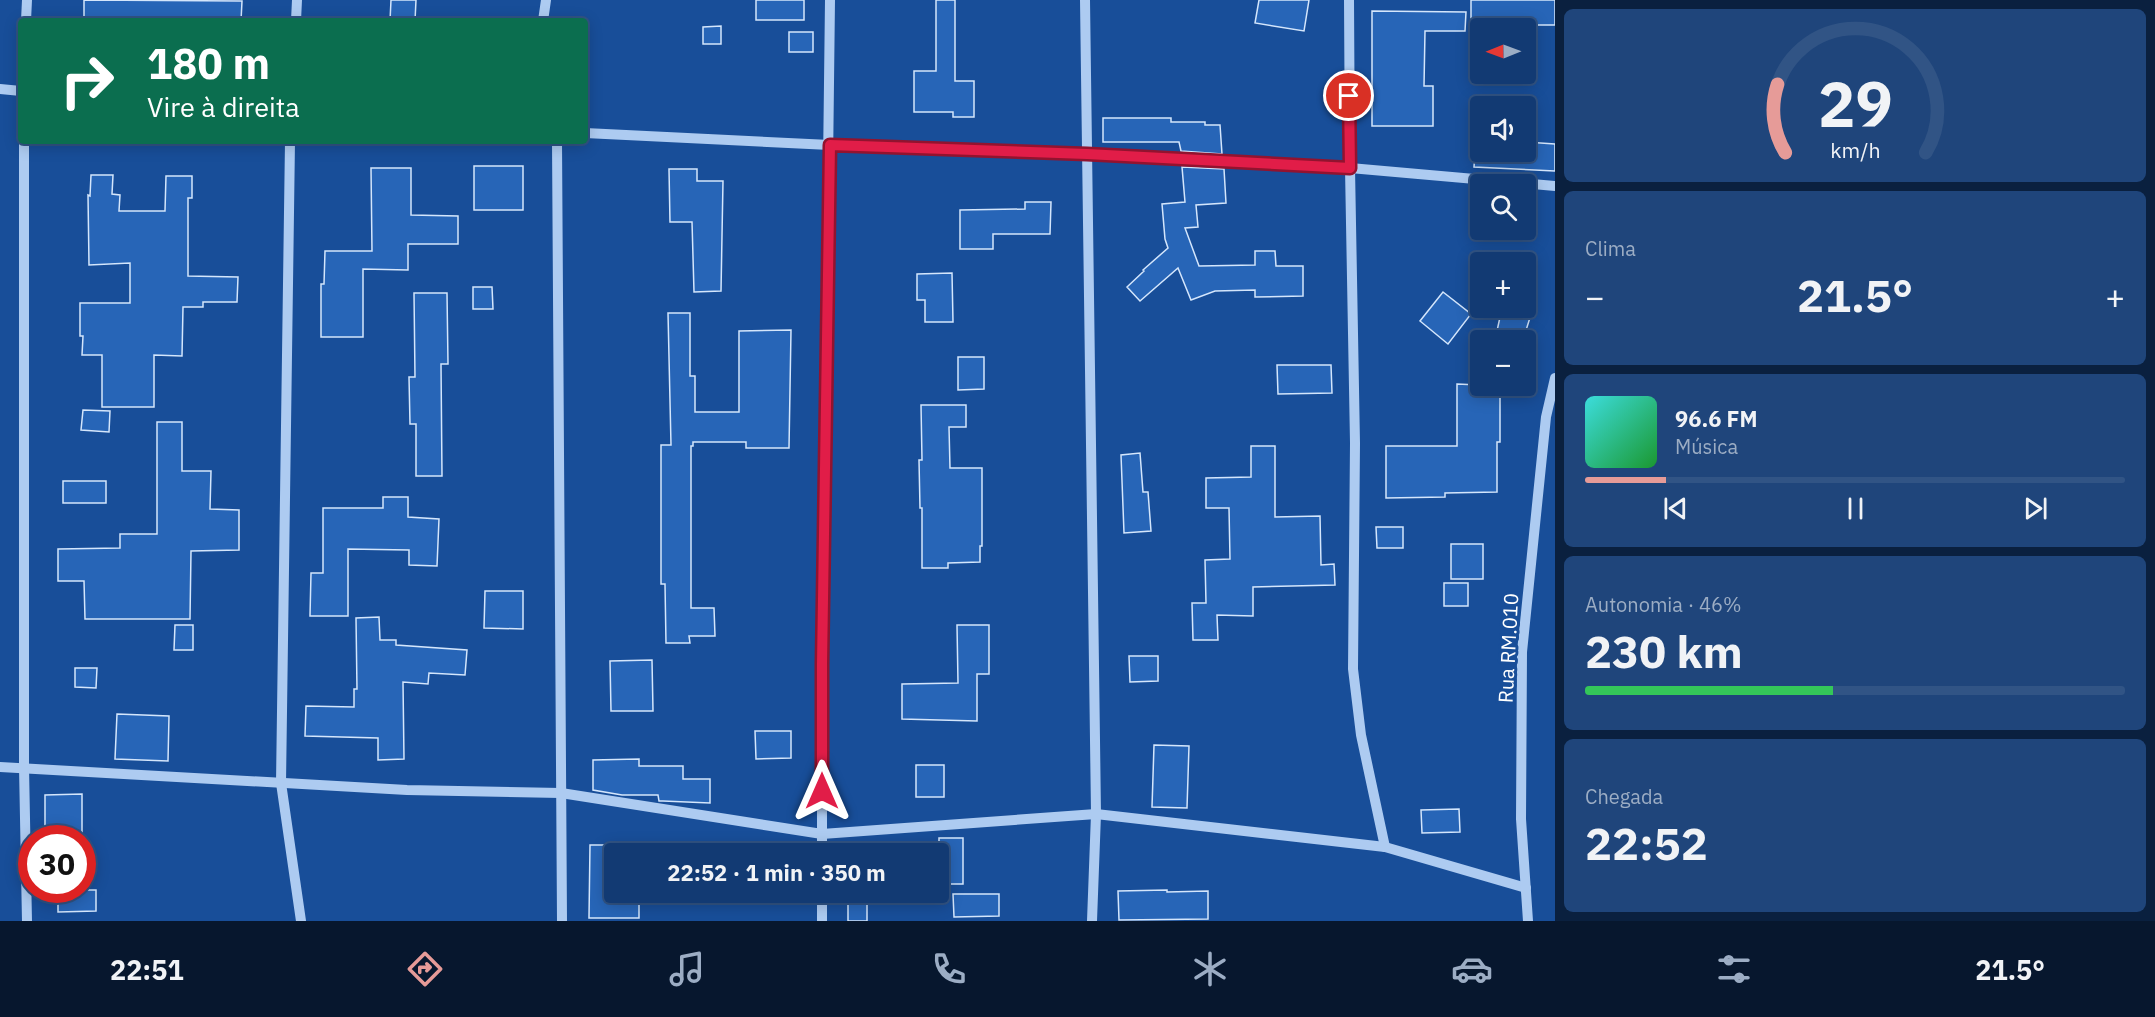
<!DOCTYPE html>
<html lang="pt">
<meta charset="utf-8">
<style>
:root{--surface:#123a73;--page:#1f457b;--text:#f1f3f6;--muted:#9cadc4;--line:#315485;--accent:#e69b98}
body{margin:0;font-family:"IBM Plex Sans",sans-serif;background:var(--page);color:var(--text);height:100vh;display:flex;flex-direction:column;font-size:22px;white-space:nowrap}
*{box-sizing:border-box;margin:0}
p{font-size:20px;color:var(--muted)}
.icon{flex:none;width:33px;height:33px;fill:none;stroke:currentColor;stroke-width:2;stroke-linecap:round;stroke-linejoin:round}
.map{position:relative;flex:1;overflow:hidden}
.side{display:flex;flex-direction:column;gap:9px;padding:9px;background:#0a203f;width:600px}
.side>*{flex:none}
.top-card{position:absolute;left:18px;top:18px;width:570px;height:126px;border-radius:6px;box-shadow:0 3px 15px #0003,0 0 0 2px var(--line);background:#0b6e4f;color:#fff;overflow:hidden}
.needle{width:39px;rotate:269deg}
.tools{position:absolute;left:1470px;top:18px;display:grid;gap:12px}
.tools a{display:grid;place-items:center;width:66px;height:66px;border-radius:6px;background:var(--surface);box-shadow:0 3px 15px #0003,0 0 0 2px var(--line);font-size:30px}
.speed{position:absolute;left:18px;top:825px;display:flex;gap:12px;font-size:30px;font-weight:700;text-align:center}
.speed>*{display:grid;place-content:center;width:78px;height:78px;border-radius:50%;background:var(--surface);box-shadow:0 3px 15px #0003,0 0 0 2px var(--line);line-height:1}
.speed .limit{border:9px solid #d22;background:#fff;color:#111}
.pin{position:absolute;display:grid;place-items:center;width:51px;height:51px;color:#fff;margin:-26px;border:3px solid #fff;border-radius:50%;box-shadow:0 2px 6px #0007}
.me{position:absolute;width:66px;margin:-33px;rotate:0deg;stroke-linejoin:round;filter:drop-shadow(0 0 4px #0008)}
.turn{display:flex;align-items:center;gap:21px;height:126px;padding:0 30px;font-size:27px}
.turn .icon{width:78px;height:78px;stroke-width:2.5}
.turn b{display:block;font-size:42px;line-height:51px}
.big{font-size:45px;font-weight:700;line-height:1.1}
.side .card{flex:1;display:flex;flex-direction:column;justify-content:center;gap:9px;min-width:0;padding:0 21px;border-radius:9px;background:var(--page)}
.side .dial{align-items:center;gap:0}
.dial svg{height:156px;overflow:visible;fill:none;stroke:var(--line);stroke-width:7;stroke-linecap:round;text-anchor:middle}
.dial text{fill:var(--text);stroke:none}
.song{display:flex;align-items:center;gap:18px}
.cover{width:72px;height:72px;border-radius:9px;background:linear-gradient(135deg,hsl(180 70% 55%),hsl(130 70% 35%))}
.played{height:6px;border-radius:3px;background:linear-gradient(90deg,var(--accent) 15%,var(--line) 15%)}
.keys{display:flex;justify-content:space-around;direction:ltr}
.heat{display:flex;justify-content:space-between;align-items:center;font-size:33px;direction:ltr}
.charge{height:9px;border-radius:4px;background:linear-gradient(90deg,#34c759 46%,var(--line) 0)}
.trip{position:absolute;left:604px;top:843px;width:345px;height:60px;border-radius:6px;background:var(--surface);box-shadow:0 3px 15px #0003,0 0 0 2px var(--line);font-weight:700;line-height:60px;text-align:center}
.tab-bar{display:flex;height:96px;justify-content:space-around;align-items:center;background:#07172e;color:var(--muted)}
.tab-bar .icon{width:42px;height:42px}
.tab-bar .current{color:var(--accent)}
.tab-bar b{font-size:27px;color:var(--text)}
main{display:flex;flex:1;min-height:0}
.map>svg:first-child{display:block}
</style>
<main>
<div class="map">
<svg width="1555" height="921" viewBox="0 0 1555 921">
<rect width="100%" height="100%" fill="#184e99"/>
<!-- building -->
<g fill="#2765b7" stroke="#d4e6fc" stroke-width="1.5">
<polygon points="84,0 242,1 241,21 84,21"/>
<polygon points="391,0 416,0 415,21 390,21"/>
<rect x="756" y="0" width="48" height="20"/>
<polygon points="936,0 955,0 955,81 974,81 974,117 953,117 953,112 914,112 914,71 936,71"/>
<polygon points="1259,0 1309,0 1304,31 1255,23"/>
<rect x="1471" y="0" width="84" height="25"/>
<polygon points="1372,11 1466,12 1465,31 1425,31 1424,86 1433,86 1433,126 1372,126"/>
<polygon points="721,26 721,44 703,44 703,27"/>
<rect x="789" y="32" width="24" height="20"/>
<polygon points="1103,118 1171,118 1171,122 1205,122 1205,125 1220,125 1222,154 1181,151 1179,142 1103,142"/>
<polygon points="1526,142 1555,144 1555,171 1474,167 1475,152 1526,152"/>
<rect x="474" y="166" width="49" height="44"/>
<polygon points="1182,167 1224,169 1226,203 1196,205 1198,227 1185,228 1199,266 1255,265 1255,251 1275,251 1276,266 1303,266 1303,296 1255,297 1255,290 1215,291 1191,300 1178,268 1140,301 1127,287 1144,271 1143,270 1168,248 1165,239 1162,204 1185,202"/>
<polygon points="371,168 411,168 411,215 458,216 458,244 408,244 408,270 363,269 363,337 321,337 321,284 324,284 325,251 372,251"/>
<polygon points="669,169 697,169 697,181 723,181 721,291 694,292 692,222 670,222"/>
<polygon points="91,175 113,175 112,194 120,195 119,211 165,211 166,176 192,176 192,198 188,198 188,276 238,277 237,302 203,302 203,307 183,307 182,356 154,355 154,407 102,407 102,355 82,355 83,336 80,336 80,303 130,303 130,263 89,265 88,195 90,196"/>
<polygon points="1025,202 1051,202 1050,234 993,234 993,249 960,249 960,210 1025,209"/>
<polygon points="952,273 953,322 925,322 925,300 917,300 917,274"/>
<polygon points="473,287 492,287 493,309 473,309"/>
<polygon points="1443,292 1471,314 1448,344 1420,321"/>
<polygon points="414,293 447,293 448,364 441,364 442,476 416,476 416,424 410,424 409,377 415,377"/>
<polygon points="1502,308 1533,308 1523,340 1495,340"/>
<polygon points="668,313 690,313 690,376 695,376 695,412 739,412 739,331 791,330 789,448 746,448 746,442 693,442 693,446 691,446 691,608 714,608 715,636 689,636 690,643 666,643 665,584 661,584 661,445 671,445"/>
<polygon points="958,357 984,357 984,389 958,390"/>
<polygon points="1277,365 1331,365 1332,393 1278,394"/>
<polygon points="1457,384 1500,386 1500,442 1497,442 1497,492 1445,493 1445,497 1386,498 1386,446 1457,446"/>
<polygon points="921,405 966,405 966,427 949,427 950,468 982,468 982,546 980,546 980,562 948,563 948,568 922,568 922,508 920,508 919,460 922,460"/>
<polygon points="83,410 110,411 109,432 81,430"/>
<polygon points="157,422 182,422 182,471 211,471 210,509 239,510 239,550 191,551 190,619 85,619 84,581 58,581 58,549 120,548 120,534 157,534"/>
<polygon points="1251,446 1275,446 1275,517 1320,516 1321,565 1334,564 1335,585 1253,587 1253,616 1217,615 1218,640 1193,640 1192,603 1206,603 1205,560 1230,559 1229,508 1206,508 1206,478 1251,477"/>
<polygon points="1140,453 1143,492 1148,492 1151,531 1124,533 1121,455"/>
<rect x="63" y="481" width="43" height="22"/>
<polygon points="383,497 408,497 408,517 439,519 437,566 409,565 409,550 348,549 348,616 310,616 311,573 323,573 323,508 383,508"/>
<polygon points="1376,527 1403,527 1403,548 1377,548"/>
<rect x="1451" y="544" width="32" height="35"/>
<rect x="1444" y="583" width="24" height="23"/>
<polygon points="485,591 523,591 523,629 484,628"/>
<polygon points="379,617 380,640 396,640 396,645 467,650 465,675 429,673 428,684 403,682 404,759 378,760 378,738 305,736 306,706 354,707 354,689 357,689 356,618"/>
<polygon points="175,625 193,625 193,650 174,650"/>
<polygon points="957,625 989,625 989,674 977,674 977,721 902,719 902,684 958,683"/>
<polygon points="1129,656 1158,656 1158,681 1130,682"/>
<polygon points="652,660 653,711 611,711 610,661"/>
<polygon points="75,668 97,668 96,688 75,687"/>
<polygon points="117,714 169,716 168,761 115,759"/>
<polygon points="755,731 791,731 791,758 756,759"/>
<polygon points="1154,745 1189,746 1187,808 1152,807"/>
<polygon points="639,759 639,766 683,766 683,779 710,779 710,803 663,801 659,801 658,795 622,795 593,790 593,760"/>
<rect x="916" y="765" width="28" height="32"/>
<polygon points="82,794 82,838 45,838 45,795"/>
<polygon points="1459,809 1460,832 1422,833 1421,810"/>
<rect x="939" y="838" width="24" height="46"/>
<polygon points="590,845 615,845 615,892 639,892 639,918 589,918"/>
<polygon points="58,890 96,890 96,911 58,912"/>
<polygon points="1167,890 1167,892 1208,891 1208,919 1119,920 1118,891"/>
<rect x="848" y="892" width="19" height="29"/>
<polygon points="953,894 999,894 999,916 954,917"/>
</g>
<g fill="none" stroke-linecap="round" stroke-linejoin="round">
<!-- minor -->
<g stroke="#adcbf1" stroke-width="10">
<polyline points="1085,0 1096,814 1092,921"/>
<polyline points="1349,0 1350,168 1355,443 1353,669 1361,735 1385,847"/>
<polyline points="26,21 27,0"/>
<polyline points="296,21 297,0"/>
<polyline points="543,21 546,0"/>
<polyline points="0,89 21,91"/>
<polyline points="585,133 830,145 1087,154 1350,168 1555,186"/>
<polyline points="24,141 24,767 27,921"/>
<polyline points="290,141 281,783 301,921"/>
<polyline points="557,141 562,921"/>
<polyline points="0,767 407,790 561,793 822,834 1096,814 1385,847 1526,888"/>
<polyline points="822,854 822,664 830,0"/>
<polyline points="822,892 822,921"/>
<polyline points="1528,921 1521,819 1522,652 1546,417 1555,378"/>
</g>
</g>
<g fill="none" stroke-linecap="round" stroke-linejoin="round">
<!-- route casing -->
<g stroke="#92132f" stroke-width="15">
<polyline id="route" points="822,791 822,664 830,145 1087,154 1350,168 1349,96"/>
</g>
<!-- route -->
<use href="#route" stroke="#e11d48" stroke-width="10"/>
</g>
<g text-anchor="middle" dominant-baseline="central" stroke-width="6" stroke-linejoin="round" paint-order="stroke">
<!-- street labels -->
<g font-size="20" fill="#fff" stroke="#184e99">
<text transform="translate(1508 648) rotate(-87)">Rua RM.010</text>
</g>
</g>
</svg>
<div class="tools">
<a><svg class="needle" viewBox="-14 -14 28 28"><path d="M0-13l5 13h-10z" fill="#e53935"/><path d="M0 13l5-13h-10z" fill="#9cadc4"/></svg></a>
<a><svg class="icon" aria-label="sound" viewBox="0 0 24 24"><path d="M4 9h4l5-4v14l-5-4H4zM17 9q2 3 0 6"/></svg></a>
<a><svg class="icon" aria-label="search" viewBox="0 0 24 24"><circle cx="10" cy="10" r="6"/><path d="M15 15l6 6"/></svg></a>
<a>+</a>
<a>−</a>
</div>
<div class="speed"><div class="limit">30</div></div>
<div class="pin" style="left:1349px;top:96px;background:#d93025"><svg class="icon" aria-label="arrive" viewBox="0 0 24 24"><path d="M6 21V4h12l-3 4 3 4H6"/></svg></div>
<svg class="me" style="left:822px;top:791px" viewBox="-20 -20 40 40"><path d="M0-17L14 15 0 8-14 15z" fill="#e11d48" stroke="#fff" stroke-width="4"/></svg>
<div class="trip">22:52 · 1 min · 350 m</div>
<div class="top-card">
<div class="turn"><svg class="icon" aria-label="right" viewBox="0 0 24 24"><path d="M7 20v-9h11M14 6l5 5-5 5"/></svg><div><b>180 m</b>Vire à direita</div></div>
</div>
</div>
<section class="side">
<div class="card dial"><svg viewBox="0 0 100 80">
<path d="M14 69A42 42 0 1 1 86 69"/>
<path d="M14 69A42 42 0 0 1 10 34" stroke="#e69b98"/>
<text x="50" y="56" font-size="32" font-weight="700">29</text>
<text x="50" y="72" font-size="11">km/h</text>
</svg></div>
<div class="card"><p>Clima</p>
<div class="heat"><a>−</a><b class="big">21.5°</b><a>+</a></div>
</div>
<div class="card">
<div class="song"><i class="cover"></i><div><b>96.6 FM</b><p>Música</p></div></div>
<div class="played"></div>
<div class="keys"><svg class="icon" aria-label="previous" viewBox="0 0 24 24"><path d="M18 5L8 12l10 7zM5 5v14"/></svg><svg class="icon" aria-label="pause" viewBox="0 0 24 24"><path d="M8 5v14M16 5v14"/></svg><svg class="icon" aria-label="next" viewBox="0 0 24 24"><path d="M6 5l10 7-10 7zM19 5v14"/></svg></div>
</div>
<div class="card"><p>Autonomia · 46%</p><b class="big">230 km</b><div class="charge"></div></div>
<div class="card"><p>Chegada</p><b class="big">22:52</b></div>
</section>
</main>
<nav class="tab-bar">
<b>22:51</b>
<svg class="icon current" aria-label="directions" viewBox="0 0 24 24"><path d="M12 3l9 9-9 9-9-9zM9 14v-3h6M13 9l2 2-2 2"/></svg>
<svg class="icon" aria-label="music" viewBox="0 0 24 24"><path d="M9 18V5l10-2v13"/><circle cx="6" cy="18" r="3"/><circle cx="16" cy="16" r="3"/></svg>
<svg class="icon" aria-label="phone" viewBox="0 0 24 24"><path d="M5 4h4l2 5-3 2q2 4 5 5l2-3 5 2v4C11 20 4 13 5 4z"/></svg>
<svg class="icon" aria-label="climate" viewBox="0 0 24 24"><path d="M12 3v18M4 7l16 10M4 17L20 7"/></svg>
<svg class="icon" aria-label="car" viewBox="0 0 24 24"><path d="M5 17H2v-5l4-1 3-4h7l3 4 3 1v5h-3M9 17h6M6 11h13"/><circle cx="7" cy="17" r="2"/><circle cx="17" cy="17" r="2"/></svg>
<svg class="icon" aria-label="filters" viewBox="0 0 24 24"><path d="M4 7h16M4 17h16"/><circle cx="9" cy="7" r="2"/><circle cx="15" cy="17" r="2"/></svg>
<b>21.5°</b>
</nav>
